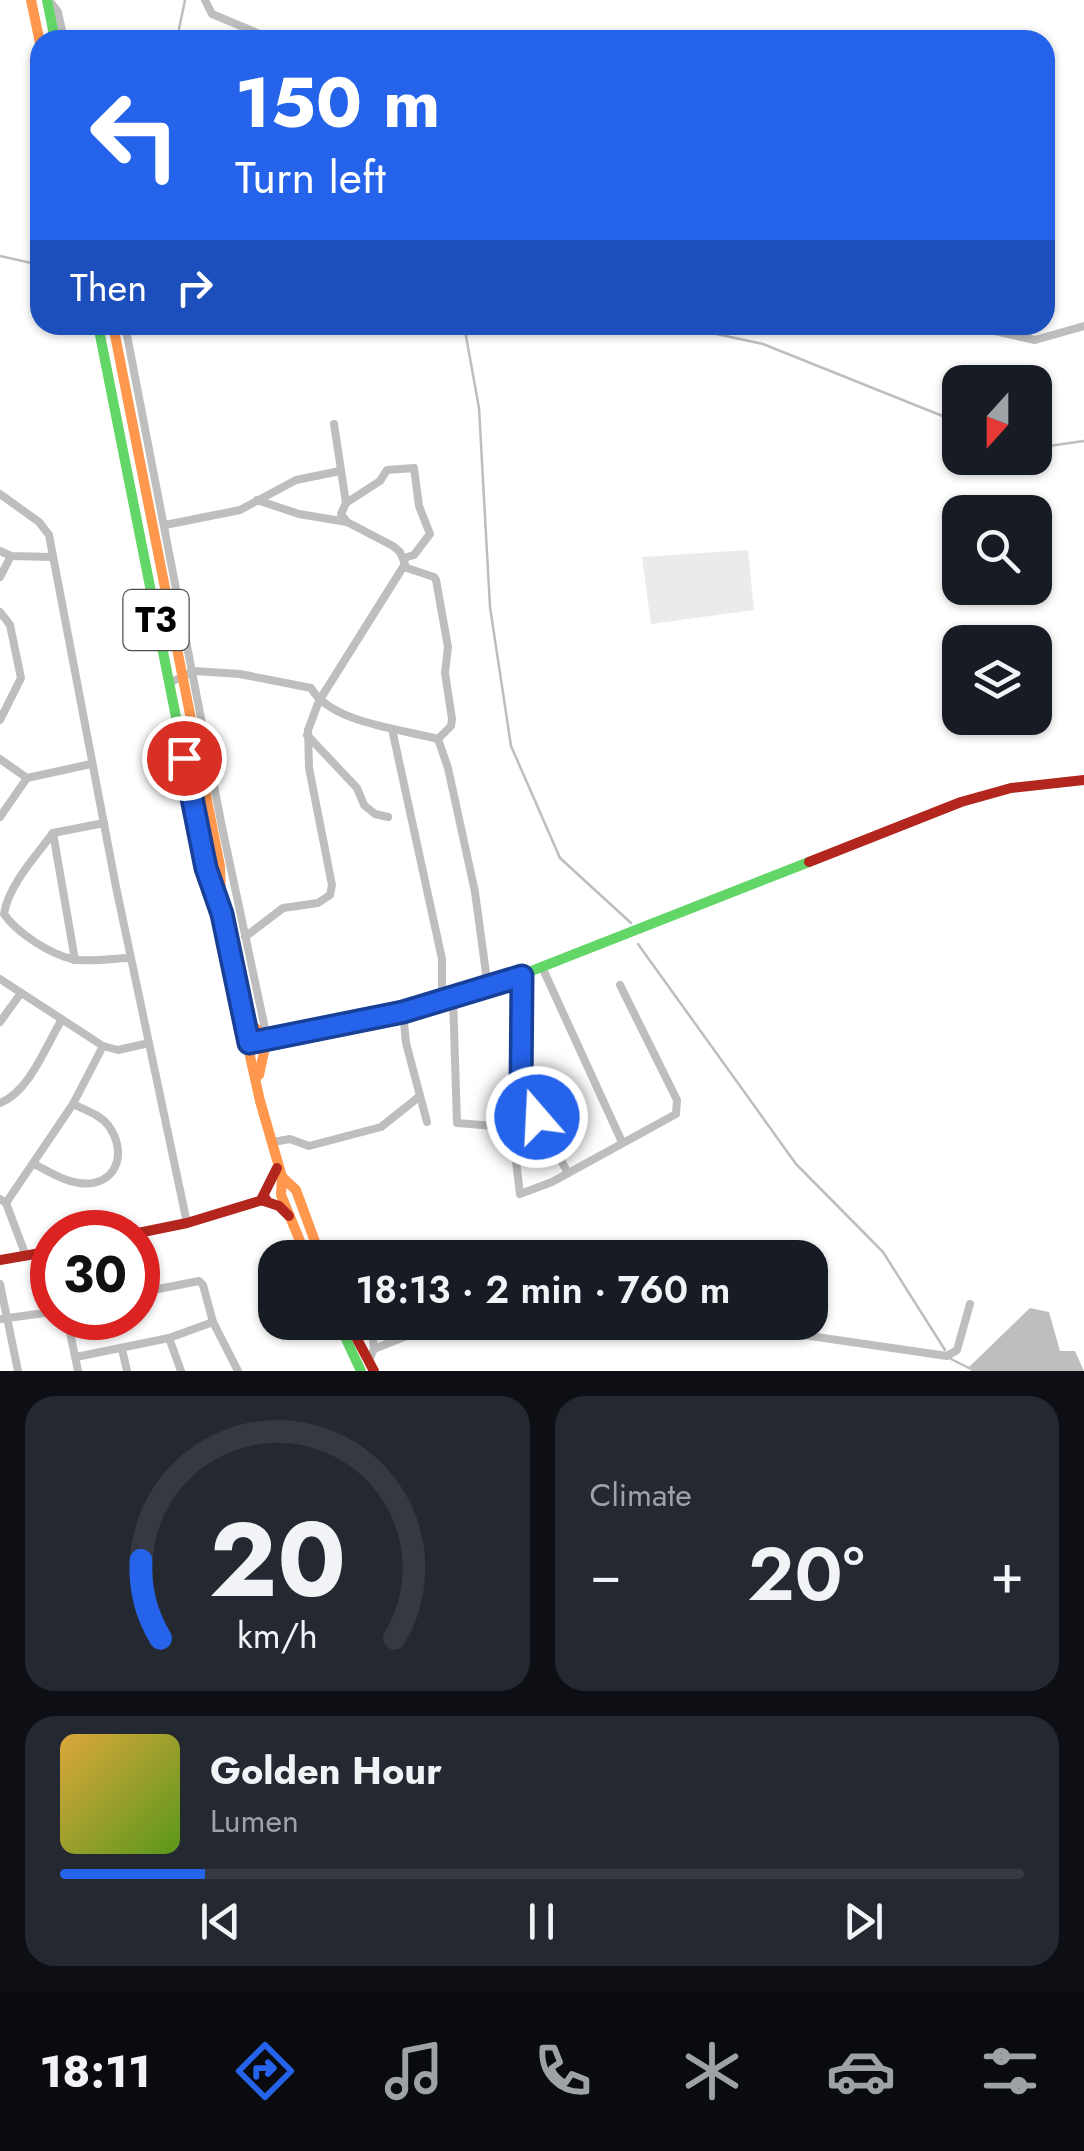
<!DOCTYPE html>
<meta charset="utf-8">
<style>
:root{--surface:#171b24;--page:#242831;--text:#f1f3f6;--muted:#9ea1a6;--line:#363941;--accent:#2563eb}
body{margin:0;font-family:Jost,sans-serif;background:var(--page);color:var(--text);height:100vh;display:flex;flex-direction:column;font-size:38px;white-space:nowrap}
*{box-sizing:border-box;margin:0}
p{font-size:32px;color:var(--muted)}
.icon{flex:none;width:55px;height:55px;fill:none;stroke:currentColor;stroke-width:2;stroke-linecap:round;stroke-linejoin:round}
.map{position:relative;height:1371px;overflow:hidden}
.drawer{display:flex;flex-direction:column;gap:25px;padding:25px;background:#0d0f14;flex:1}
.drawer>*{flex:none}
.top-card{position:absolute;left:30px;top:30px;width:1025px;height:305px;border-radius:30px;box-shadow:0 2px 8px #0004;background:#2563eb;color:#fff;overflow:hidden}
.needle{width:65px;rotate:201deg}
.controls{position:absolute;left:942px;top:365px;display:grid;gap:20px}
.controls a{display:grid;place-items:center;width:110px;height:110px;border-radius:20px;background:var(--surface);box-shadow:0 2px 8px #0004;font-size:50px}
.speed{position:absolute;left:30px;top:1210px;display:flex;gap:20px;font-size:50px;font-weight:700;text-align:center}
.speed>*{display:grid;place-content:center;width:130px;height:130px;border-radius:50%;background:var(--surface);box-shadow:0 2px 8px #0004;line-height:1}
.speed .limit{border:15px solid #d22;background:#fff;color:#111}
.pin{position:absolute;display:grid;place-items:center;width:85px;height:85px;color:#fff;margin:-42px;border:5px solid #fff;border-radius:50%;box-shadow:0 2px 10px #0007}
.me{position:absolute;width:110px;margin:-55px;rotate:341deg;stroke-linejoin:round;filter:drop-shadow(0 0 8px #0008)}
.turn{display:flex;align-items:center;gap:35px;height:210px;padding:0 40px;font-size:45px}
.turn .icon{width:130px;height:130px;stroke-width:2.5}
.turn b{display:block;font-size:70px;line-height:85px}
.then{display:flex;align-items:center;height:95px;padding:0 40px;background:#0003;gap:20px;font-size:38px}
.big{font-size:75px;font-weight:600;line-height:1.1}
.drawer .card{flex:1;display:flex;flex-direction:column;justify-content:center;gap:15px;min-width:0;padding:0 35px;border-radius:30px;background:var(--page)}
.drawer .dial{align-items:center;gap:0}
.dial svg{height:260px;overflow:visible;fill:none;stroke:var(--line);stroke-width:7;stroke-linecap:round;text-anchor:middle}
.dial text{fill:var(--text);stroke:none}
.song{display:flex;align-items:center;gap:30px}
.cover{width:120px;height:120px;border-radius:15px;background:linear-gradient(135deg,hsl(40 70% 55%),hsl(90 70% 35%))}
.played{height:10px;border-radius:5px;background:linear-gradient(90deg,var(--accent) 15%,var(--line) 15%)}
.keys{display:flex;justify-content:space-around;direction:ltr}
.heat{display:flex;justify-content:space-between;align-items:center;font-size:55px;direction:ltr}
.drawer .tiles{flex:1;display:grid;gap:25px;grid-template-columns:1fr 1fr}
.card:last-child{grid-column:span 2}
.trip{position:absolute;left:258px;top:1240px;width:570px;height:100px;border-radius:30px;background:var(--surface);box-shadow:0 2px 8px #0004;font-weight:600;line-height:100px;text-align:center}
.tab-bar{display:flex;height:160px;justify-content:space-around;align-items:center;background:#090b0e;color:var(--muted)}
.tab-bar .icon{width:70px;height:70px}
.tab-bar .on{color:var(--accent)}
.tab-bar b{font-size:45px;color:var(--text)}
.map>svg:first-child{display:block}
</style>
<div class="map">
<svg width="1084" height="1371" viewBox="0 0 1084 1371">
<rect width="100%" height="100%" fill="#fff"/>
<!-- green -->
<polygon fill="#ebebeb" points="748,550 754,610 651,624 642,557"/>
<!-- water -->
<polygon fill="#bebebe" points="1030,1308 1049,1312 1060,1351 1075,1351 1084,1371 975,1371 969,1367"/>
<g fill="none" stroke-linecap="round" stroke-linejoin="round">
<!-- stream -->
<g stroke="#bebebe" stroke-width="2.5">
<polyline points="180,40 179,29 185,0"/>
<polyline points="0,256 40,265"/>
<polyline points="464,325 479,408 490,607 511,746 560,858 631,923"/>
<polyline points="675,325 763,344 960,423"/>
<polyline points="1035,448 1084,441"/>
<polyline points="638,944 796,1164 883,1252 945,1350"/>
<polyline points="951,1359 975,1371"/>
</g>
<!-- street -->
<g stroke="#bebebe" stroke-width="8">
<polyline points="205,0 212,14 274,40"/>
<polyline points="52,4 58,12 64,40"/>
<polyline points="125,325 222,827 266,1033"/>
<polyline points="967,325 1035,340 1084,326"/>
<polyline points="0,494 39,522 49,535 116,887 187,1223"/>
<polyline points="257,500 299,514 347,522"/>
<polyline points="346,503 380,481 387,470 414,468 419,506 430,534 414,555 404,558"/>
<polyline points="165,525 240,510 296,480 340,471"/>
<polyline points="0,551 11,556 52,557"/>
<polyline points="404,567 434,577 436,580 448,647 445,673 452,719 451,726 438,739"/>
<polyline points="0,577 11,556"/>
<polyline points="0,612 10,625 21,678 0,720"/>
<path d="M169 683 194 671 240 674 311 688C331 723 401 729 438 739L448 768 475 892 488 988"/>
<polyline points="392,729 442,959 442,1002"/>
<polyline points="307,735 357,788 364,805 375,814 388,817"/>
<polyline points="0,759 27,778"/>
<polyline points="0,817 27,778 91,764"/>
<path d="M104 823 53 833C36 856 8 886 4 914 17 933 50 954 72 959 90 963 112 958 130 958"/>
<polyline points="53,833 75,960"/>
<polyline points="245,937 283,908 318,903 330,895 332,885 309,768 308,730 319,701 405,564 400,552 393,546 347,522 341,514 346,503 334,424"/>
<polyline points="542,967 622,1142"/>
<polyline points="522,976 522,1124 516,1161 520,1194 552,1182 676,1114 677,1100 620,985"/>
<polyline points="0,979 103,1046 118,1050 149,1043"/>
<polyline points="453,998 457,1123 521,1128"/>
<polyline points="403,1012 406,1043 427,1122"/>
<polyline points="0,1022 21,993"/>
<polyline points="522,1090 568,1173"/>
<path d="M0 1103C29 1092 46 1046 61 1021"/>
<polyline points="273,1142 290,1139 309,1146 381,1127 420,1096"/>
<path d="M34 1164C48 1171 63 1181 79 1183 116 1188 129 1153 108 1125 99 1114 85 1110 73 1104"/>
<polyline points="0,1199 6,1203 26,1256"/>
<polyline points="6,1203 73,1104 103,1046"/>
<polyline points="399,1258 448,1246"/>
<polyline points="138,1274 143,1292 138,1294"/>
<polyline points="0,1284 18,1371"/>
<polyline points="143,1292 199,1281 203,1285 213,1322 238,1371"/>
<polyline points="67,1318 78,1371"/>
<polyline points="0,1319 52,1312"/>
<polyline points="371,1322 374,1349"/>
<polyline points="714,1322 947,1356 957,1350 970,1304"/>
<polyline points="169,1338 181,1371"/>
<polyline points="122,1349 127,1371"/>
<polyline points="76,1357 169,1338 213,1322"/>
<polyline points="370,1358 374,1349 409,1335 429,1322"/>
</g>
<!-- fast -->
<g stroke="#63d668" stroke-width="10">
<polyline points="47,0 55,40"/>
<polyline points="98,325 206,868 215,898"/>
<polyline points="249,1043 403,1012 488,988 809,862"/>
<polyline points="338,1322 361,1371"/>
</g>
<!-- slow -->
<g stroke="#ff974d" stroke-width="10">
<polyline points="31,0 40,43"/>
<polyline points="113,325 220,866 221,899"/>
<polyline points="215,898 260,1101 282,1177 281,1195 307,1258"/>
<polyline points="242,1016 267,1038 259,1075"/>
<polyline points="282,1177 296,1190 321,1258"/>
</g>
<!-- jam -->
<g stroke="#b3261e" stroke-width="10">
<polyline points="809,862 961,802 1011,788 1084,780"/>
<polyline points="277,1168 261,1200 279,1206 289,1216"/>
<polyline points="138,1233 187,1223 266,1199"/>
<polyline points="0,1260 52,1251"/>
<polyline points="348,1322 374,1371"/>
</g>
</g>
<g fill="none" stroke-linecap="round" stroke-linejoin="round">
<!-- route casing -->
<g stroke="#184099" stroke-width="25">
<polyline id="route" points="184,758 206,868 222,914 249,1043 403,1012 522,976 521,1089 537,1117"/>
</g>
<!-- route -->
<use href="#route" stroke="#2563eb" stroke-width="18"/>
</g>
<g text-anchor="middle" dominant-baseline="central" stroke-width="8" stroke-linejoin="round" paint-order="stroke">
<!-- shield labels -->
<rect fill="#fff" stroke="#4c4c4c" stroke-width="2.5" x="123.5" y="590" width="65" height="60" rx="8"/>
<g font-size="35" font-weight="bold" fill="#000">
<text x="156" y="620">T3</text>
</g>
</g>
</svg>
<div class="controls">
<a><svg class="needle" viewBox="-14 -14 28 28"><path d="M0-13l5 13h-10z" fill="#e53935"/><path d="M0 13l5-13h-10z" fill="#9ea1a6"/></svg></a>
<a><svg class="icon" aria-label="search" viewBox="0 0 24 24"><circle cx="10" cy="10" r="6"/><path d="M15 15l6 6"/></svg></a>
<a><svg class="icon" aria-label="layers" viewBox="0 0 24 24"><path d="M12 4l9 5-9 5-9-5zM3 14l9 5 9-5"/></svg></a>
</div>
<div class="speed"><div class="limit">30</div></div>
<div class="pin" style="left:184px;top:758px;background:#d93025"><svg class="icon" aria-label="arrive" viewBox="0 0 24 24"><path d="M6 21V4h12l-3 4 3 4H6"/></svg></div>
<svg class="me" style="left:537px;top:1117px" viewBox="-20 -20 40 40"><circle r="17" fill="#2563eb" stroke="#fff" stroke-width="3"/><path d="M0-11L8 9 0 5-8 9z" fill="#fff"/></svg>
<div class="trip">18:13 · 2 min · 760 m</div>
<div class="top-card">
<div class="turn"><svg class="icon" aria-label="left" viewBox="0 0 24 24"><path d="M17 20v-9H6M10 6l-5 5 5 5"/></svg><div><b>150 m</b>Turn left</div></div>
<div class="then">Then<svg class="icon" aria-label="right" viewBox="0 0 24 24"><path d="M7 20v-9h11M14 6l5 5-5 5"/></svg></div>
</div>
</div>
<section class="drawer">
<div class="tiles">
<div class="card dial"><svg viewBox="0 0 100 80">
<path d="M14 69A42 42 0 1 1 86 69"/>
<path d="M14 69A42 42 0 0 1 8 45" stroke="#2563eb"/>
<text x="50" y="56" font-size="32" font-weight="700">20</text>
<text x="50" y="72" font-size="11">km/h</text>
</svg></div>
<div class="card"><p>Climate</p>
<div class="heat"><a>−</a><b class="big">20°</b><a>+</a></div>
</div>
<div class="card">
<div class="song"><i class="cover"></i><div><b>Golden Hour</b><p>Lumen</p></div></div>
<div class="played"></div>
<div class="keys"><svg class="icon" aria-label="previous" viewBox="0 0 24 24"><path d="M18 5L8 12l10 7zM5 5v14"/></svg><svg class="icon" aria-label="pause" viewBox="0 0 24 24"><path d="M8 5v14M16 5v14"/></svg><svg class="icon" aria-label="next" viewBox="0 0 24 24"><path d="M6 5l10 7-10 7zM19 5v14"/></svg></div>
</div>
</div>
</section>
<nav class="tab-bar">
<b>18:11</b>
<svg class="icon on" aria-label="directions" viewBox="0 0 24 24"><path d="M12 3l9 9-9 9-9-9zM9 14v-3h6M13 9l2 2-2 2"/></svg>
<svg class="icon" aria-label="music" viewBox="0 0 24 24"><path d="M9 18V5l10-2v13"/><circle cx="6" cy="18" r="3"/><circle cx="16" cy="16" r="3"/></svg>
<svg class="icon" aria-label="phone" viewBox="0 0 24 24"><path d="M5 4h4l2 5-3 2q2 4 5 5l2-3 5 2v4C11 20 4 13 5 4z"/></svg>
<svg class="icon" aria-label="climate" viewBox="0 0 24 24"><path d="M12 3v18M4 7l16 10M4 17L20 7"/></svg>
<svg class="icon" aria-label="car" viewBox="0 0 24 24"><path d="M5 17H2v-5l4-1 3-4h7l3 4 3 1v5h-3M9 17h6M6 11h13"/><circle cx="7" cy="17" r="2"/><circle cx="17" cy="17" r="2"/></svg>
<svg class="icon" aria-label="filters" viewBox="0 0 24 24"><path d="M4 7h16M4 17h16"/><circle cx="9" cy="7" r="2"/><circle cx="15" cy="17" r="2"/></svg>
</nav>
